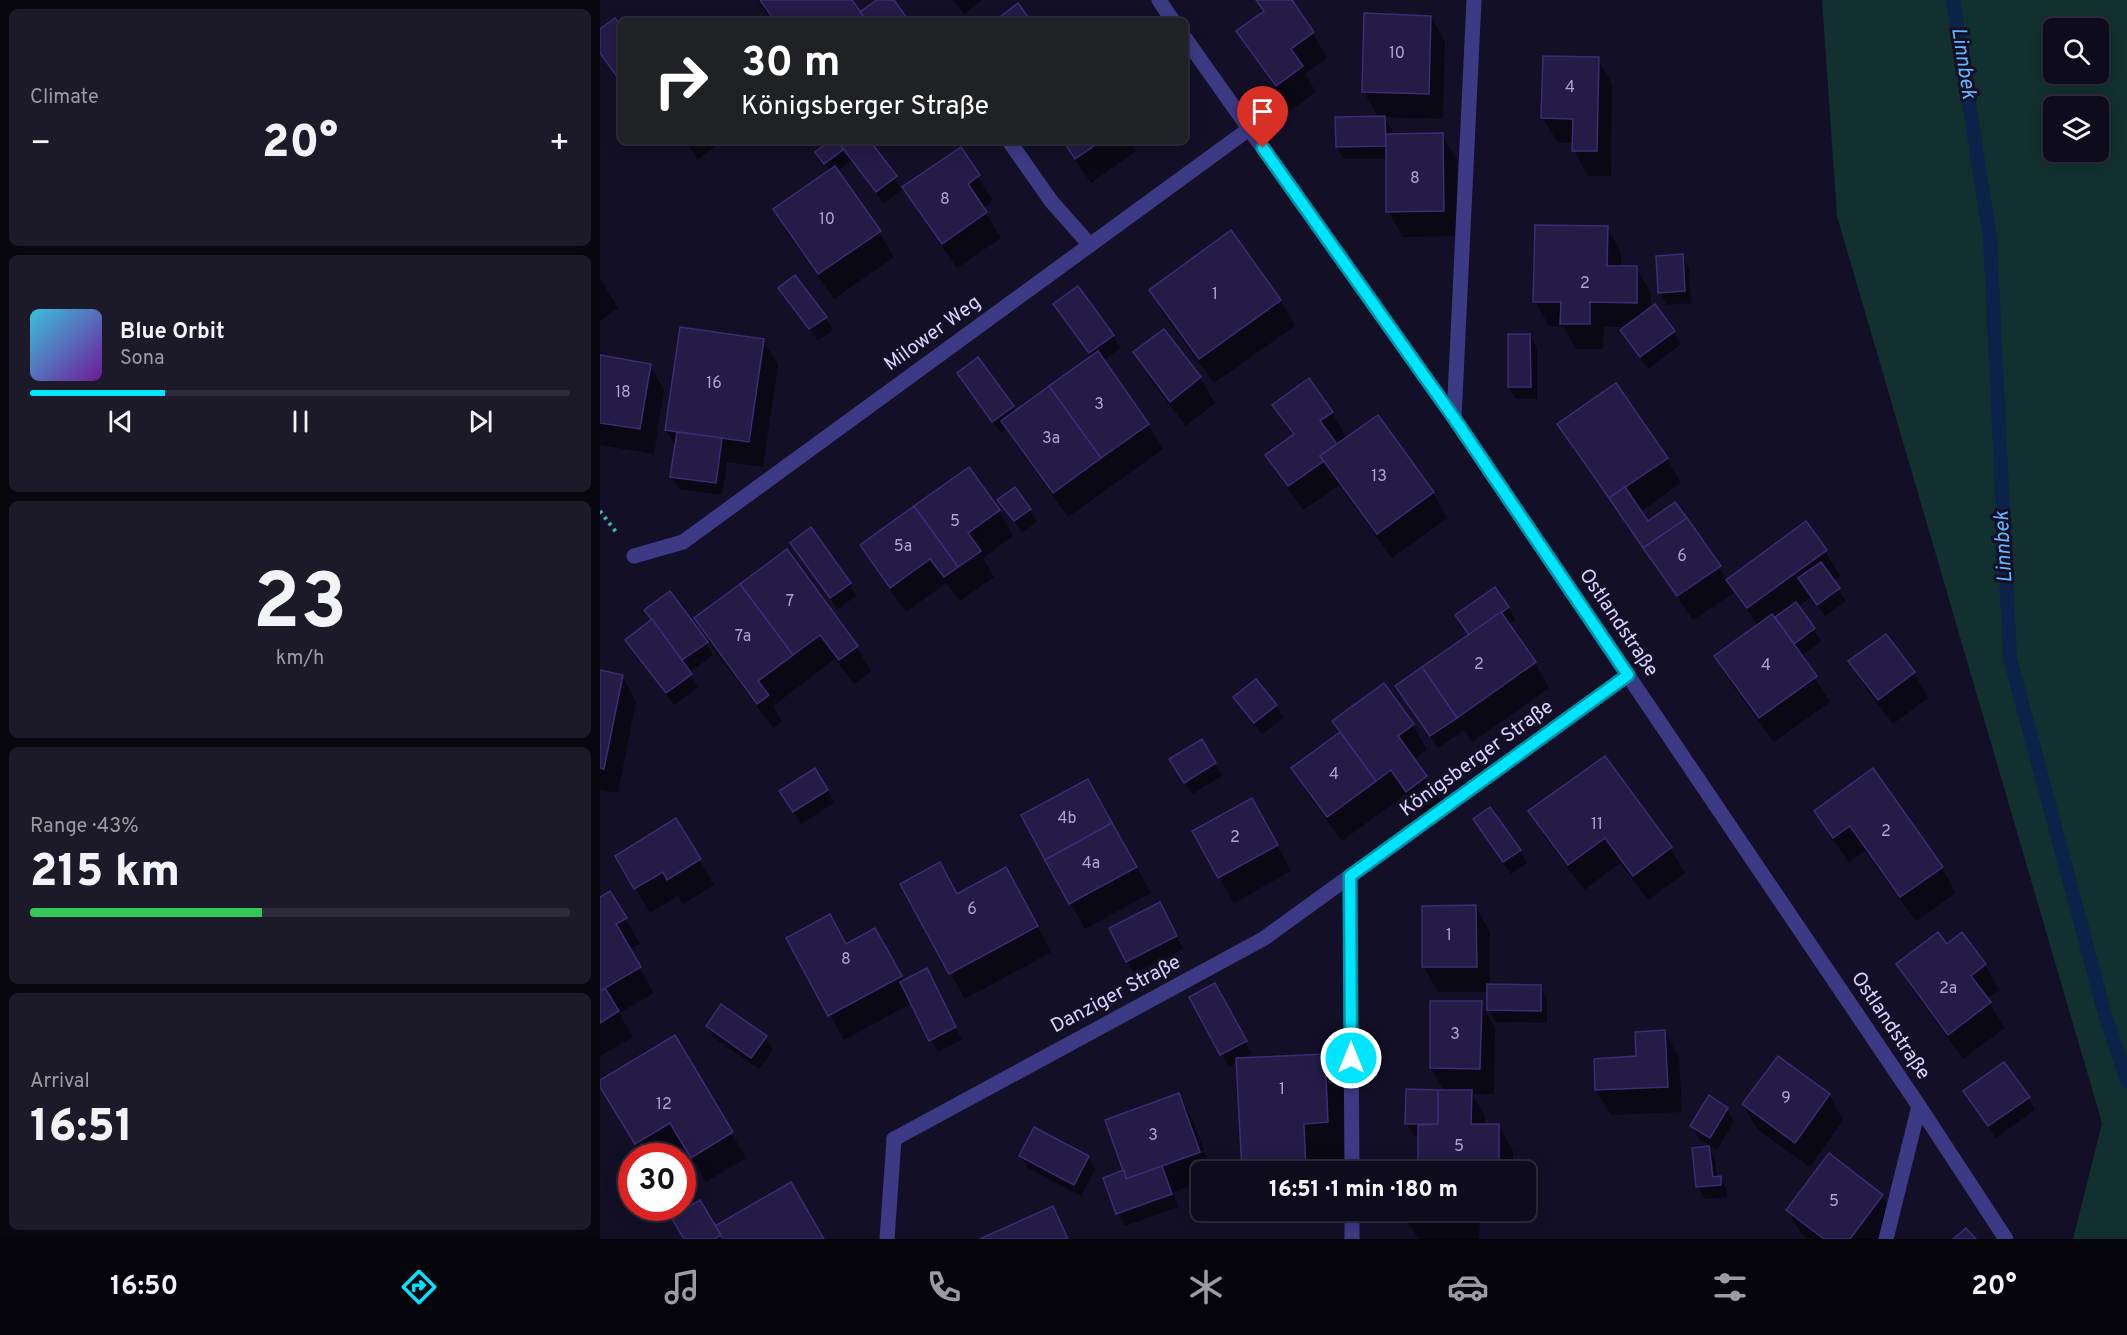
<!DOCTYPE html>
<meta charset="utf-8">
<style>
:root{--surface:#0e0b1c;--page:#1c1929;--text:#f1f3f6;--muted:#9b9ba3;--line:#2e2b3b;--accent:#00e5ff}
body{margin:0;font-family:Overpass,sans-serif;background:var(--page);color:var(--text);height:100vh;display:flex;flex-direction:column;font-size:22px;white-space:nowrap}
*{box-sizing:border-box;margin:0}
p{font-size:20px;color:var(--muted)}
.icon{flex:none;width:33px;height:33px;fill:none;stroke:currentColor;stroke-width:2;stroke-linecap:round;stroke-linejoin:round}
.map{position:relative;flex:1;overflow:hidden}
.details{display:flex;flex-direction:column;gap:9px;padding:9px;background:#08060f;width:600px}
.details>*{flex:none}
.banner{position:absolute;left:18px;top:18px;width:570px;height:126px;border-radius:9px;box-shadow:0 3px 15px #0003,0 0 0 2px var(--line);background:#202124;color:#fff;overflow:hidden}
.buttons{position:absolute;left:1443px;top:18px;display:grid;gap:12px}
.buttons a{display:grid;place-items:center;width:66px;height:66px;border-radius:9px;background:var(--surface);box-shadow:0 3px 15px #0003,0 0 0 2px var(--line);font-size:30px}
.speed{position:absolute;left:18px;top:1143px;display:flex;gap:12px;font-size:30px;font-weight:700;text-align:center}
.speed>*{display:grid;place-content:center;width:78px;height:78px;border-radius:50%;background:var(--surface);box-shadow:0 3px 15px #0003,0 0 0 2px var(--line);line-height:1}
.speed .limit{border:9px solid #d22;background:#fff;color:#111}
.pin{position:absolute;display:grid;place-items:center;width:51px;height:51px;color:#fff;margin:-62px -26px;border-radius:50% 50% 50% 0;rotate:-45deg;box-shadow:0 0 6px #0007}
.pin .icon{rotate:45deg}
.me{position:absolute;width:66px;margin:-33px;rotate:0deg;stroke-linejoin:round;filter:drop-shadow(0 0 4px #0008)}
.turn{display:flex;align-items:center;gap:21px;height:126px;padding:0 24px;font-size:27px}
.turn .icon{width:78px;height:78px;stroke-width:2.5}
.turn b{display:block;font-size:42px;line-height:51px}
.big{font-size:45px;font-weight:800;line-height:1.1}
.details .card{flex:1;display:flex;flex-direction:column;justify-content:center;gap:9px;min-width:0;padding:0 21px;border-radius:9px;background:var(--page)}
.details .dial{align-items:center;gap:0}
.dial b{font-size:78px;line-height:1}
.song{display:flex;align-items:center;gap:18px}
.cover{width:72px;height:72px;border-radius:9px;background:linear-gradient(135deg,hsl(190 70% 55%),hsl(280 70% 35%))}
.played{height:6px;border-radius:3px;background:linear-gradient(90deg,var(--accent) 25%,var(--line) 25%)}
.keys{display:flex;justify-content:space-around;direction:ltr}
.heat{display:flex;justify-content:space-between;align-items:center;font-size:33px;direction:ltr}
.charge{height:9px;border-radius:4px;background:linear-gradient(90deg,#34c759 43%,var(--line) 0)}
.trip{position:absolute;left:591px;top:1161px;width:345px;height:60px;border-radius:9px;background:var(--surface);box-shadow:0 3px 15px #0003,0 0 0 2px var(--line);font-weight:800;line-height:60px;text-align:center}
.tab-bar{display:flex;height:96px;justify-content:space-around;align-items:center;background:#06040b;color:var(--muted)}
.tab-bar .icon{width:42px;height:42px}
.tab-bar .selected{color:var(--accent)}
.tab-bar b{font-size:27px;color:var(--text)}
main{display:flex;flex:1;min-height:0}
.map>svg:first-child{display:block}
</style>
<main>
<section class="details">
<div class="card"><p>Climate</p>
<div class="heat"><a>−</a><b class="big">20°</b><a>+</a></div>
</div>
<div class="card">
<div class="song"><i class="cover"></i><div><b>Blue Orbit</b><p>Sona</p></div></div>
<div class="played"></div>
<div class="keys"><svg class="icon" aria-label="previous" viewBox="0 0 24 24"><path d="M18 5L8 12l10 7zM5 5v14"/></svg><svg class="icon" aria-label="pause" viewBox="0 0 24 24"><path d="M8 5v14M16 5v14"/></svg><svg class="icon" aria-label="next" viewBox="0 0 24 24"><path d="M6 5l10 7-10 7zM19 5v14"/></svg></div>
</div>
<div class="card dial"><b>23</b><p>km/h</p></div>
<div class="card"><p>Range · 43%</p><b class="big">215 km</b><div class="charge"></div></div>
<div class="card"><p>Arrival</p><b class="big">16:51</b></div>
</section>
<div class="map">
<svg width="1527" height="1239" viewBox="0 0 1527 1239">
<rect width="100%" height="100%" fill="#130f26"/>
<!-- green -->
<path fill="#12302f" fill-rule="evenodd" d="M1222 0H1527V1239H1473L1502 1123 1237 216ZM1454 28H1498V74H1454ZM1454 106H1498V152H1454Z"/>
<!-- shadow -->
<g fill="#0007">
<polygon points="157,0 251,0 260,14 279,0 292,0 308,21 172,21"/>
<polygon points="353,0 382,0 364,14"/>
<polygon points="656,0 690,0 713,33 727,58 705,74 716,92 691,110 653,56 638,31 664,13"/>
<polygon points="831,17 845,42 843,119 784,117 792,130 792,135 842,135 857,160 857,236 803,237 788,211 787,159 744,159 737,147 779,118 764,92"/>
<polygon points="998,59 1012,84 1011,176 988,176 974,150 974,143 958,143 943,118"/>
<polygon points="85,141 123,141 98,159"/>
<polygon points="232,141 236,141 241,148 250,141 269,141 302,189 360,149 393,201 383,208 401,238 357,268 319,213 304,188 284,203 252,160 237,171 279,232 294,257 234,299 189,235 175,210 230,171 217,152"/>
<polygon points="285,141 296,141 290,146"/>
<polygon points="462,141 530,141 536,151 491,183"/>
<polygon points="1007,227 1021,253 1021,268 1036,268 1051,293 1051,309 1074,332 1081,344 1048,369 1022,331 1027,327 1004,327 1003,349 976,349 964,327 949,326 935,301"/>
<polygon points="1082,256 1089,268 1091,303 1067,305 1059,292"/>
<polygon points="0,278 18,308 0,321"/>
<polygon points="180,288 225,317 233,330 218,341"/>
<polygon points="551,291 680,300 695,326 614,383 565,316"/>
<polygon points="455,304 513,336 520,348 503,361 548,424 563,449 468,517 417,446 407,428 401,433 359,373 413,407 416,412 492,357"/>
<polygon points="563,331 600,378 615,403 586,426 549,378 535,353"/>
<polygon points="930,335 937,348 937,399 916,399 909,387"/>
<polygon points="163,340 178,365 163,467 127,462 122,495 79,489 72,477 76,447 66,430"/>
<polygon points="0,356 50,365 64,390 54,454 0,445"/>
<polygon points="674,405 732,412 747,439 778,417 833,493 847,518 792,558 739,485 703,510 682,480 667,455 693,436"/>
<polygon points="959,424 1066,458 1081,483 1040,512 1048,523 1119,567 1127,581 1225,551 1240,576 1233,581 1246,601 1225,616 1211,597 1198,607 1221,641 1201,656 1230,702 1174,742 1130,682 1116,657 1158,626 1135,592 1093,620 1026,522 973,449"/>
<polygon points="399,500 430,510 437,522 422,533"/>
<polygon points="399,511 413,536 383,558 394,577 360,601 346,583 306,612 276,570 262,545"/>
<polygon points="192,543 249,584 256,596 238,609"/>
<polygon points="187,551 257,647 271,672 254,684 235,659 173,706 182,721 173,728 110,644 96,619"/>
<polygon points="908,607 915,620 908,624 935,663 949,688 872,742 864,730 838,748 797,686 870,636 857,616"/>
<polygon points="53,621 106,642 113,655 89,673 98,687 74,705 27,640"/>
<polygon points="1250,662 1314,673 1328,698 1293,724 1265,687"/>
<polygon points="0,672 22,676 36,701 18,793 0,790"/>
<polygon points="635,697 676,706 683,718 662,734"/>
<polygon points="734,722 813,725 827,750 813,760 841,802 822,816 806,794 742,841 708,794 693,769 741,734"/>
<polygon points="601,741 622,776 592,794 571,759"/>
<polygon points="1272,770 1342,868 1356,893 1316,921 1265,851 1249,862 1230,836 1216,811"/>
<polygon points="227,790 234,803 201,824 188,803"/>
<polygon points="502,806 551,893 485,929 423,816"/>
<polygon points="930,812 1070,848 1085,873 1048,900 1020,863 984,890 945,837"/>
<polygon points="875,820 920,851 927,863 911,874"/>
<polygon points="76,821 114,885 83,904 78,896 50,913 17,856"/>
<polygon points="666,825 691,871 634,903 594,832"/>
<polygon points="302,885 357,896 420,894 451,952 365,999"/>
<polygon points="10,893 40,944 29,950 54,993 19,1013 33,1037 0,1056 0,899"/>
<polygon points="875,906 890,932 890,986 940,986 947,999 947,1023 896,1022 888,1009 889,992 838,992 824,967 823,907"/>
<polygon points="566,916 583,949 534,973 527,961"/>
<polygon points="275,930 304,982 333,983 362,1040 338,1052 312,1003 244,1040 230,1015 246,946"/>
<polygon points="1362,934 1385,965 1399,990 1387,999 1405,1028 1363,1059 1312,989 1298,964 1347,946"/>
<polygon points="614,985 652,1054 643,1059 724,1055 745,1092 748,1159 724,1160 724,1172 643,1172 638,1061 629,1067 591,998"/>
<polygon points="881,1003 895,1028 894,1094 872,1094 885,1116 885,1126 899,1126 913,1151 913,1172 819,1172 819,1136 814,1136 807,1124 844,1091 831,1068"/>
<polygon points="107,1026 165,1037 173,1050 159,1069 114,1038"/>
<polygon points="1064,1032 1079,1057 1082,1112 1011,1115 996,1090 1038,1058"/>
<polygon points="0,1082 131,1133 146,1158 106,1182 86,1147 70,1156 43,1156"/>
<polygon points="1365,1092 1428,1098 1435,1110 1396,1138"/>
<polygon points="579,1095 593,1120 604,1150 561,1165 561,1168 605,1152 611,1172 602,1172 602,1182 573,1192 578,1207 525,1226 518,1213 525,1171"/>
<polygon points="1229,1095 1243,1120 1210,1167 1158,1130 1143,1105"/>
<polygon points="1127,1109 1134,1121 1117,1150 1099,1139 1092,1126"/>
<polygon points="1108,1148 1115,1160 1117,1178 1120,1178 1127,1190 1127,1197 1105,1199 1098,1187"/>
<polygon points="420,1156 488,1157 495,1170 481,1196 428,1168"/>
<polygon points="1282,1196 1297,1221 1283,1239 1207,1239 1202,1235 1187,1210"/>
<polygon points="804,1210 913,1210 913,1218 880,1218 879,1239 818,1239 804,1215"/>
</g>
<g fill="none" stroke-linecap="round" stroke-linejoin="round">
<!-- stream -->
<polyline stroke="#0c2248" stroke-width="14" points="1353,0 1390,238 1410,658 1504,1011 1527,1081"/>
</g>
<!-- building -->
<g fill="#241b47" stroke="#3b2d73" stroke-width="1.5">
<polygon points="160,0 252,0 267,21 175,21"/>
<polygon points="277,0 294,0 309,21 267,21 260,12"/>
<polygon points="656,0 692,0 714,32 691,49 703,66 676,86 636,31 664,11"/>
<polygon points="418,3 431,21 395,21"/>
<polygon points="764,13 831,16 829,94 762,92"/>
<polygon points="15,18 21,27 21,82 0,53 0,29"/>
<polygon points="943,56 999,57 997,151 972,151 973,119 941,118"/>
<polygon points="785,116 786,146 736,147 735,117"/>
<polygon points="843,133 844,211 786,212 786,134"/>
<polygon points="230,141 238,141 244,149 224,164 215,152"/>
<polygon points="248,141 270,141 297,176 276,192 241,146"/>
<polygon points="463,141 501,141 475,159"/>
<polygon points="361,147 380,175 368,184 387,212 342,244 302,187"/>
<polygon points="235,166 281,231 218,274 173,209"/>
<polygon points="935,225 1008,226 1007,266 1037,266 1037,303 990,302 990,324 960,324 961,302 933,302"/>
<polygon points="631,230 681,300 599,359 549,290"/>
<polygon points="1083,254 1085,291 1058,293 1056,256"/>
<polygon points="195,275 227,317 209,329 178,288"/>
<polygon points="478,286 514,335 489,353 453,304"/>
<polygon points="1055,304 1075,331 1040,357 1020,330"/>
<polygon points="80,327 164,339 149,442 65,430"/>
<polygon points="564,329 601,377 570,402 533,352"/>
<polygon points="908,334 930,334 931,387 908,387"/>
<polygon points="498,351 549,424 501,458 449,386"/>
<polygon points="0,355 51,364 40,429 0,423"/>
<polygon points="378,357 414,406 392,422 357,373"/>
<polygon points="709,378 733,412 720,421 737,444 720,456 724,461 688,486 665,455 694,434 672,405"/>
<polygon points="1016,383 1068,458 1009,498 957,424"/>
<polygon points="449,386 501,458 453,493 401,421"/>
<polygon points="778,415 834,492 777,534 720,456"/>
<polygon points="77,432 122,438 116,483 70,477"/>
<polygon points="369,467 400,510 368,533 381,551 358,567 314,506"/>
<polygon points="415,487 431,509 414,521 397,500"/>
<polygon points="1025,487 1048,521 1075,502 1087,518 1043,548 1009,498"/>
<polygon points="314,506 358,567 344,577 330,559 290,588 260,545"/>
<polygon points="1087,518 1121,566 1077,596 1043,548"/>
<polygon points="1206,521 1227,550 1147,608 1126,580"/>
<polygon points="211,527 251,583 230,598 190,543"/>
<polygon points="187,549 258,646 239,660 220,635 193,655 140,584"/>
<polygon points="1221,562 1240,588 1217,605 1198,578"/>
<polygon points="140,584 193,655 158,681 169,695 157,704 94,618"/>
<polygon points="895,587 909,607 869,635 855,615"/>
<polygon points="70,591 108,642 82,660 44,610"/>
<polygon points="1196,602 1215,628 1194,644 1175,617"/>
<polygon points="901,612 936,662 857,718 822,667"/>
<polygon points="1172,614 1217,676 1159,718 1114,656"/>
<polygon points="52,619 92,674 66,693 25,640"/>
<polygon points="1286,634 1315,672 1278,700 1248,661"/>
<polygon points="822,667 857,718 830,736 795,686"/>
<polygon points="0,670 23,675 4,769 0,768"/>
<polygon points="656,679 677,705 654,723 633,697"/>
<polygon points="784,683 814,724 798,736 827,776 806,792 791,770 776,781 732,721"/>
<polygon points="740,732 776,781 727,817 691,768"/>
<polygon points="602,739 616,763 584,783 569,759"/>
<polygon points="1005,756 1072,847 1033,876 1005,838 968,865 928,811"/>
<polygon points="215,768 228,790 193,812 179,791"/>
<polygon points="1273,768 1343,867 1300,897 1250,826 1233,838 1214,811"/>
<polygon points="488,779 512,823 445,860 421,815"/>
<polygon points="652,798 678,845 618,878 592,831"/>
<polygon points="890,807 921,850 903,862 873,819"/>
<polygon points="76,818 101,859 67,880 63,872 34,889 15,856"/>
<polygon points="512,823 537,867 469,904 445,860"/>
<polygon points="340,862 357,894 406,867 438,926 349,974 300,884"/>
<polygon points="10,891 27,918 16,924 41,967 0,991 0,897"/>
<polygon points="560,902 577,936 526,962 509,928"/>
<polygon points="876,905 877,967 822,967 822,906"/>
<polygon points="230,914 246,944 275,928 302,976 228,1016 186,938"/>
<polygon points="1338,932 1347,944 1362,932 1386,964 1371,976 1391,1002 1348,1035 1296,964"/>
<polygon points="327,968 356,1027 329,1041 300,982"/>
<polygon points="615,983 647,1041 620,1055 589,997"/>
<polygon points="887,984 941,985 941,1011 887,1010"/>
<polygon points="5,988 19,1011 0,1023 0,991"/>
<polygon points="830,1001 882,1001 880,1069 830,1068"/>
<polygon points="121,1004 167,1036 151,1058 106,1026"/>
<polygon points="1065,1030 1068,1087 995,1090 994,1059 1036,1056 1035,1032"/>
<polygon points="75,1035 133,1132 91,1158 70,1123 35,1144 0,1087 0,1080"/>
<polygon points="725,1054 728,1122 704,1124 706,1172 642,1172 636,1058"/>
<polygon points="1178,1056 1230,1094 1195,1143 1142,1104"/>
<polygon points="1404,1062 1430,1097 1388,1126 1363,1091"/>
<polygon points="806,1089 838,1090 838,1124 805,1124"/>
<polygon points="838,1090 872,1090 871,1124 899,1124 899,1172 803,1172 818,1170 818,1125 838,1124"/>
<polygon points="579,1093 600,1152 526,1179 505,1120"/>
<polygon points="1109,1095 1128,1108 1110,1138 1090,1126"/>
<polygon points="434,1127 489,1156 474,1185 419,1156"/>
<polygon points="1109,1146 1113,1177 1121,1176 1121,1185 1096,1187 1092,1148"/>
<polygon points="1229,1153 1283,1195 1250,1239 1224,1239 1186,1210"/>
<polygon points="562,1166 572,1194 516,1214 503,1178 524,1170 526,1179"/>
<polygon points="191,1182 224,1239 123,1239 115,1226"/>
<polygon points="100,1200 121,1235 114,1239 84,1239 71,1217"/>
<polygon points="453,1206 468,1239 380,1239"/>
<polygon points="803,1210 866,1210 865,1216 803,1216"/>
<polygon points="1366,1228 1376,1239 1353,1239"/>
</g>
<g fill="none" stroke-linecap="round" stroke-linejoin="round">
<!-- path -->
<polyline stroke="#2fb8b0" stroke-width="4" stroke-dasharray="3 4.5" stroke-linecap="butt" points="0,511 16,532"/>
<!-- lane -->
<g stroke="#3d3a85" stroke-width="15">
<polyline points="409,141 451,201 490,245"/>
<polyline points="287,1239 294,1139"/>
<polyline points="1286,1239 1319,1106"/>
</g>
<!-- street -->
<g stroke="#3d3a85" stroke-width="15">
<polyline points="559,0 573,21"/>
<polyline points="585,38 854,418 1319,1106 1406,1239"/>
<polyline points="854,418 874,0"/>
<polyline points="34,556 83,542 649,129"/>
<polyline points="750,876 752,1172"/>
<polyline points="294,1139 663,939 1028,675"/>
<polyline points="752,1210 752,1239"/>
</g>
</g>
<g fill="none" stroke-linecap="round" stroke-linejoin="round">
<!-- route casing -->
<g stroke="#0095a6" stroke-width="15">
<polyline id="route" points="663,148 854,418 1028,675 750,876 751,1058"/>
</g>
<!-- route -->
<use href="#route" stroke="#00e5ff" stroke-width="10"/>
</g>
<g text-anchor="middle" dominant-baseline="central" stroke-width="6" stroke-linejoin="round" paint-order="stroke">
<!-- number labels -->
<g font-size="16" fill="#aca6d1">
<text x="797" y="54">10</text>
<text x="970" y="88">4</text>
<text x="815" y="179">8</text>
<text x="345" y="200">8</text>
<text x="227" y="220">10</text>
<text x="985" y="284">2</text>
<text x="615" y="295">1</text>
<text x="114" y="384">16</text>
<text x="23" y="393">18</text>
<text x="499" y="405">3</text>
<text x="451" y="439">3a</text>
<text x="779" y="477">13</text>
<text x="355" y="522">5</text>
<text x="303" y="547">5a</text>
<text x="1082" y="557">6</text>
<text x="190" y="602">7</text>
<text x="143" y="637">7a</text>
<text x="879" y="665">2</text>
<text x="1166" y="666">4</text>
<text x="734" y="775">4</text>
<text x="467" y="819">4b</text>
<text x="997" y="825">11</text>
<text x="1286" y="832">2</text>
<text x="635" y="838">2</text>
<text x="491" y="864">4a</text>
<text x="372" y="910">6</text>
<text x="849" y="936">1</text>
<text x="246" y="960">8</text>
<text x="1348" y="989">2a</text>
<text x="855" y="1035">3</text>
<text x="682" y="1090">1</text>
<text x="1186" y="1099">9</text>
<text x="64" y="1105">12</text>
<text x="553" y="1136">3</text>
<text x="859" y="1147">5</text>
<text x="1234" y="1202">5</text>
</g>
<!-- street labels -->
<g font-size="20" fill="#d9d4ff" stroke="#130f26">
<text transform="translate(333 334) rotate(-36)">Milower Weg</text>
<text transform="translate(1018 623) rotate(56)">Ostlandstraße</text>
<text transform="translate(877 759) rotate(-36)">Königsberger Straße</text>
<text transform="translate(516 995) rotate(-28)">Danziger Straße</text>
<text transform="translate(1290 1026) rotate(56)">Ostlandstraße</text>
</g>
<!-- water labels -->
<g font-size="21" font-style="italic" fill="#62b6ff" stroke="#130f26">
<text transform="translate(1363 63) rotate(81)">Linnbek</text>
<text transform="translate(1404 547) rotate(-93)">Linnbek</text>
</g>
</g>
</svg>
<div class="buttons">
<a><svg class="icon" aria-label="search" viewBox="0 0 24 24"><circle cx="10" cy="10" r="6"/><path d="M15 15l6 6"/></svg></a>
<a><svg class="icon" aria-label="layers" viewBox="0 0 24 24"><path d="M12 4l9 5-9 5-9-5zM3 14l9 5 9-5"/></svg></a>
</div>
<div class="speed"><div class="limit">30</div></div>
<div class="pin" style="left:663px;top:148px;background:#d93025"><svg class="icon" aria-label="arrive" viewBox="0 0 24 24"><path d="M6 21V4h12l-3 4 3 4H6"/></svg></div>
<svg class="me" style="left:751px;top:1058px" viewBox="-20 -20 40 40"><circle r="17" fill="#00e5ff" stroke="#fff" stroke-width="3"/><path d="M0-11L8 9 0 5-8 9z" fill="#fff"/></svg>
<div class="trip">16:51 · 1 min · 180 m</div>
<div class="banner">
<div class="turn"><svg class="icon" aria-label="right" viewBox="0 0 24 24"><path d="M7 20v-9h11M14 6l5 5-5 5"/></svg><div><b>30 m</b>Königsberger Straße</div></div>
</div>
</div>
</main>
<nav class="tab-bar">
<b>16:50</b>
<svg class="icon selected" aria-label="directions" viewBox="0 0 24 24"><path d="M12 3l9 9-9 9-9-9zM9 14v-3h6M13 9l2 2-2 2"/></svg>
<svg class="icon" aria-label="music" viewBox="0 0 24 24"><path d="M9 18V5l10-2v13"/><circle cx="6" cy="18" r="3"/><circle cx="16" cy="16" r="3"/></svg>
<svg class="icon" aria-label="phone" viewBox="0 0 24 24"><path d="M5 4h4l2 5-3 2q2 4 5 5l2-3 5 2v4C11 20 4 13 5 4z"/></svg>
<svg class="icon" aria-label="climate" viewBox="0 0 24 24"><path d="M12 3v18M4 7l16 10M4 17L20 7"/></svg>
<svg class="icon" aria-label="car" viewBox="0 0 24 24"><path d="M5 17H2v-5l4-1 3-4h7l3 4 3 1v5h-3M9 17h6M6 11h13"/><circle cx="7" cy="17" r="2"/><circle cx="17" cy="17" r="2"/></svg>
<svg class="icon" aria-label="filters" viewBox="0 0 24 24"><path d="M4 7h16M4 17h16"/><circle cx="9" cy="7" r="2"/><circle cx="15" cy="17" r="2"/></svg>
<b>20°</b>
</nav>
